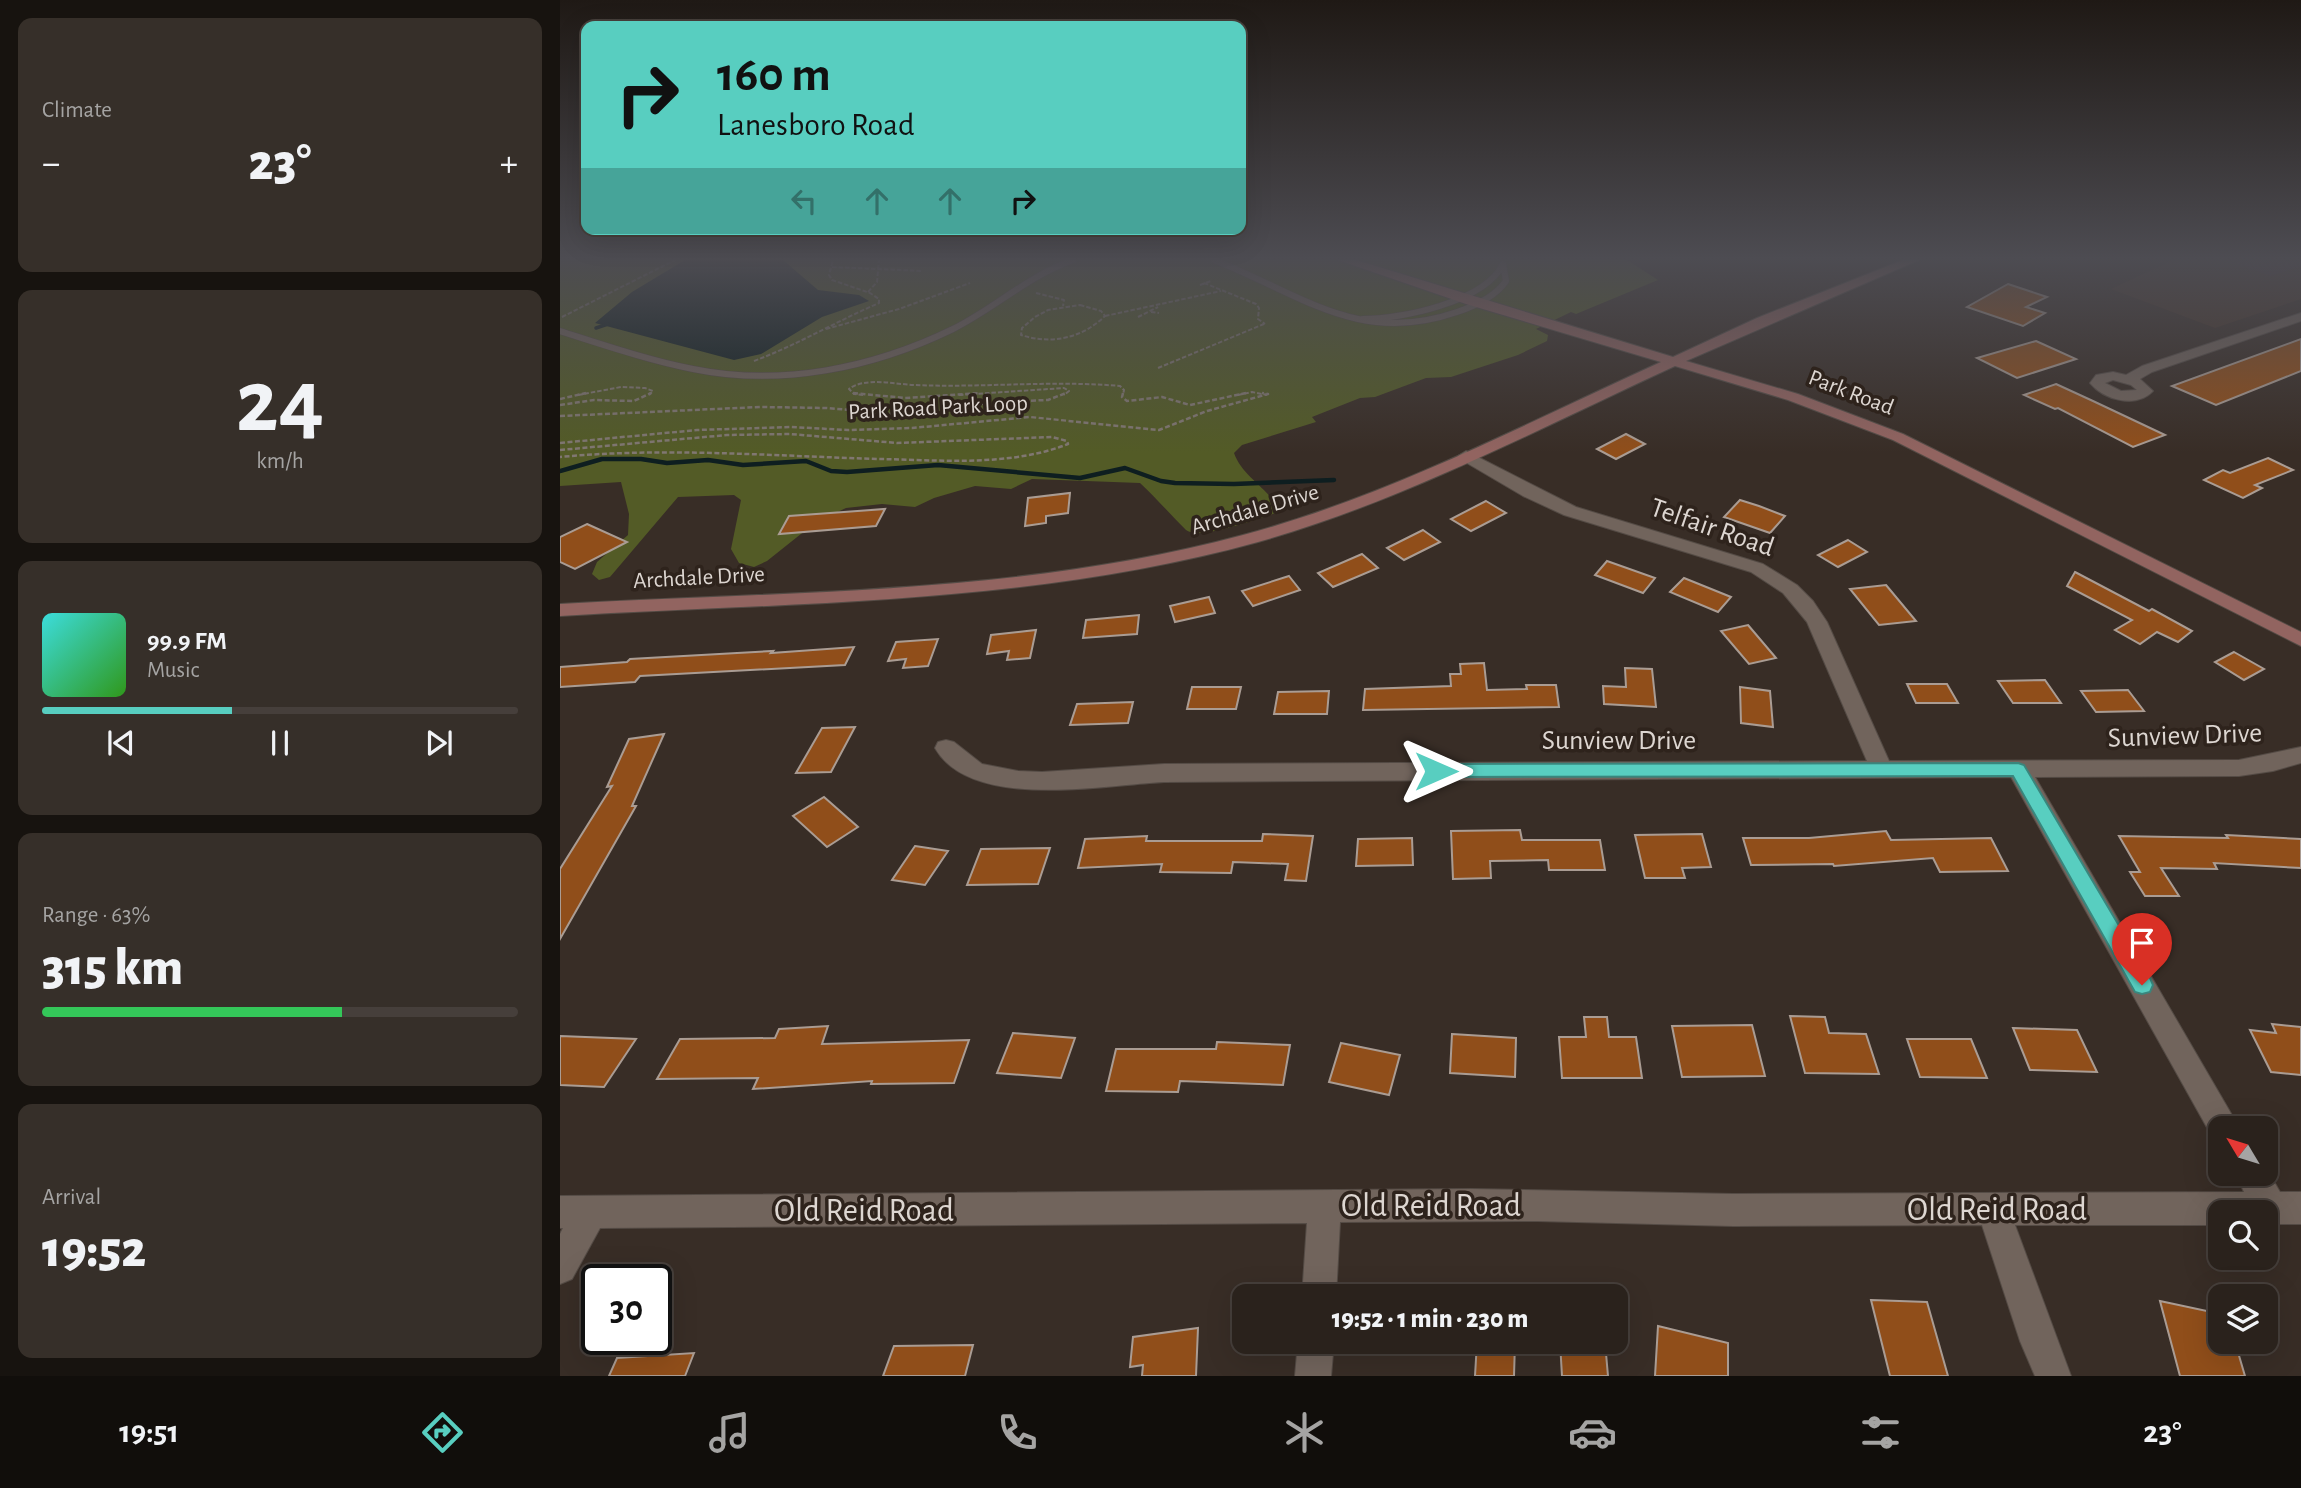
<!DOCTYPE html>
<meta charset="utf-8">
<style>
:root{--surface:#2a221c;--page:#362f29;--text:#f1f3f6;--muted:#a5a4a3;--line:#463f3b;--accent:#58cec0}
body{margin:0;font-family:"Alegreya Sans",sans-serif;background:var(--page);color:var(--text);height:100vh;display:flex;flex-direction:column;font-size:26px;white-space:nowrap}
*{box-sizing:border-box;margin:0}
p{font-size:23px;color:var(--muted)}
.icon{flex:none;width:38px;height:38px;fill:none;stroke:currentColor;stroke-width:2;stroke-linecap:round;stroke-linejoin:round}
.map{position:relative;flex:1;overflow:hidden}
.drawer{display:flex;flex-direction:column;gap:18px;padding:18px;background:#17130f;width:560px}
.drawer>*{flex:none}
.banner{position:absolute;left:21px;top:21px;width:665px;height:214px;border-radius:14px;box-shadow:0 7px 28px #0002,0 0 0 2px var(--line);background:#58cec0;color:#111;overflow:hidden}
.needle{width:46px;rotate:308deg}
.fabs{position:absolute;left:1648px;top:1116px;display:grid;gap:14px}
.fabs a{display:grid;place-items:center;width:70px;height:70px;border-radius:14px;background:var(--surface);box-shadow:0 7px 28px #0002,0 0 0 2px var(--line);font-size:35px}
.speed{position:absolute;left:21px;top:1264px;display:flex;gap:14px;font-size:35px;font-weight:700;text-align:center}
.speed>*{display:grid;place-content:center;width:91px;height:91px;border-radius:50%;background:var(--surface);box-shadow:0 7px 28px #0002,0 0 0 2px var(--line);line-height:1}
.speed .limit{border:4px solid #111;border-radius:10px;background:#fff;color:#111}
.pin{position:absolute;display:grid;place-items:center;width:60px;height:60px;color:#fff;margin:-72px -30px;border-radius:50% 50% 50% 0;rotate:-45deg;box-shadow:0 0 7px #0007}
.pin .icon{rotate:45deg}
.me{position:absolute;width:77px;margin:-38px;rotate:90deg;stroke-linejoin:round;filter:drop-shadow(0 0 5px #0008)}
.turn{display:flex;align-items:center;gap:24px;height:147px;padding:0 21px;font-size:32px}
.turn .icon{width:91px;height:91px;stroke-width:2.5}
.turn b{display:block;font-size:49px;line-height:60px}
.lanes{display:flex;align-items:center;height:66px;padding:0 21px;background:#0003;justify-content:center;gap:35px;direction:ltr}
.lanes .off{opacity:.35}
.big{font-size:52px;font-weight:800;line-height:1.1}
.drawer .widget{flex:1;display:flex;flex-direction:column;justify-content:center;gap:10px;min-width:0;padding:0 24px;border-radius:14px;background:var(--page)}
.drawer .dial{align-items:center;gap:0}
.dial b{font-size:91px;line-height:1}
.song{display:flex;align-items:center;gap:21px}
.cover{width:84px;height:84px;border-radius:10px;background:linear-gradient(135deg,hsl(180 70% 55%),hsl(110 70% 35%))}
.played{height:7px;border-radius:4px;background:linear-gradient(90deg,var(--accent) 40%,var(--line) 40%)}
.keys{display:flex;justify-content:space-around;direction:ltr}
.heat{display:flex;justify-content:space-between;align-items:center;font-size:38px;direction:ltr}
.charge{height:10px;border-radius:5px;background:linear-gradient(90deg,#34c759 63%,var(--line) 0)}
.trip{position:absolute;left:672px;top:1284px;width:396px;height:70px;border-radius:14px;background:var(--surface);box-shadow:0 7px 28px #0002,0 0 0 2px var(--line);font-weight:800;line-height:70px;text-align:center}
.tab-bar{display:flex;height:112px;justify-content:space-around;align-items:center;background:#110e0b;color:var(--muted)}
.tab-bar .icon{width:49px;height:49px}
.tab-bar .current{color:var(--accent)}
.tab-bar b{font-size:32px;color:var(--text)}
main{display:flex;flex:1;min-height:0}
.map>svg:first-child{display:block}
</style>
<main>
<section class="drawer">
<div class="widget"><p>Climate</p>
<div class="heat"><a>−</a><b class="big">23°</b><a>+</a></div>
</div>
<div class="widget dial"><b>24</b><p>km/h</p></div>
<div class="widget">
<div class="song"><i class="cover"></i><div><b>99.9 FM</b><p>Music</p></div></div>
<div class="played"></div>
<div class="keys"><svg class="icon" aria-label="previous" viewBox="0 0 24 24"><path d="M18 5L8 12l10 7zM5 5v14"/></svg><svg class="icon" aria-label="pause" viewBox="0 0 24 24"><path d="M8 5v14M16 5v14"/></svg><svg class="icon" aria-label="next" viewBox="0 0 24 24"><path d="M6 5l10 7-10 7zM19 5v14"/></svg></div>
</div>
<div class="widget"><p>Range · 63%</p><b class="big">315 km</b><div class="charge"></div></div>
<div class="widget"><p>Arrival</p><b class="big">19:52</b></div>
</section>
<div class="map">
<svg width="1741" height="1376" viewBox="0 0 1741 1376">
<rect width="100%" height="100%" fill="#382d26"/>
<!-- built -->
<polygon fill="#453429" points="1613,260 1741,260 1741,299 1655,328 1551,289"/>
<!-- education -->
<polygon fill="#443138" points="1685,260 1741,260 1741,266 1711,276 1674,263"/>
<!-- green -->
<path fill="#535b26" d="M0 260H1067L1098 280 1016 314 1011 312 976 329 988 335 987 341 958 355 891 377 866 378 815 397 800 398 752 417 756 422 682 445 674 453C682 476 707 487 719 509L716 513C700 518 639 541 626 530 611 515 596 498 580 483L472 479 451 489 415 486 374 498 355 507 322 504 286 508 256 522 207 561 194 567 179 563 171 549 181 500 174 495 118 497 50 577 39 580 32 574 37 562 68 535 69 514 61 482 0 486Z"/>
<!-- water -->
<polygon fill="#0e1e20" points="125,260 223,260 258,290 299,295 309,301 262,317 201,354 174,360 35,323 72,292"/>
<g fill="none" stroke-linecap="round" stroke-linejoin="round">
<!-- stream-far1 -->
<polyline stroke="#0e1e20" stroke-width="3.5" points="36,328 48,324"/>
<!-- stream -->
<polyline stroke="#0e1e20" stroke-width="4.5" points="0,471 42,459 81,459 107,463 148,460 183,465 246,461 271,471 287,472 378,465 520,478 565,468 601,481 615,483 674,484 774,480"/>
</g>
<!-- building -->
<g fill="#904e1a" stroke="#aa9c93" stroke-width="2">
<polygon points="1448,284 1487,297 1466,307 1485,313 1463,326 1407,307"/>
<polygon points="1741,339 1741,371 1656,405 1612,386"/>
<polygon points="1476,341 1516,359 1457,378 1417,358"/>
<polygon points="1496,384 1533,401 1605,435 1573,447 1498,408 1495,409 1464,395"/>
<polygon points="1066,434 1085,444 1056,459 1037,449"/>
<polygon points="1708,458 1733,470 1695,485 1702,488 1683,498 1644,480 1663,470 1670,473"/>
<polygon points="510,493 508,513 486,516 486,523 465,526 468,498"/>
<polygon points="1180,500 1199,506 1225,516 1210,533 1164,517"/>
<polygon points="926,501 946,513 911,531 891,519"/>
<polygon points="325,509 316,526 219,534 229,516"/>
<polygon points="27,524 67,542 15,569 0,562 0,537"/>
<polygon points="863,530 880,542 844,560 827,548"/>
<polygon points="1288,540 1307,552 1278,567 1258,555"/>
<polygon points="802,554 818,568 773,587 758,573"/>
<polygon points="1047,561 1095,578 1083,593 1035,575"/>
<polygon points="1515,572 1589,611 1592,609 1632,631 1618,642 1597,632 1580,644 1555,630 1572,620 1507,586"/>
<polygon points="729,576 740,590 693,606 682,591"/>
<polygon points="1124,578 1171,597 1158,612 1110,592"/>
<polygon points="1326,585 1356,621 1319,625 1290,589"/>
<polygon points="649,597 655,613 615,622 610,606"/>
<polygon points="579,615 577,634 523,638 526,620"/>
<polygon points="1188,625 1216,658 1189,664 1161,631"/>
<polygon points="476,630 470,658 447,660 449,651 427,654 431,635"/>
<polygon points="378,639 368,666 343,668 346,659 328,661 336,642"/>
<polygon points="294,647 285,665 80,676 75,682 0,687 0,667 67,662 70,659 213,651 211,653"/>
<polygon points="1674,652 1704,669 1684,680 1655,662"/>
<polygon points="924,663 927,690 967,689 966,685 996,685 999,707 803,710 805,689 891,686 890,674 901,674 900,664"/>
<polygon points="1065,668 1092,669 1096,707 1044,704 1043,686 1066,687"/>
<polygon points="1485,680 1501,703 1453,703 1438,681"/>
<polygon points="1347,684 1387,684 1398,703 1356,703"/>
<polygon points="632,687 681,687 676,709 627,709"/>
<polygon points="1180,687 1210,691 1213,727 1181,723"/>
<polygon points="1568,690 1584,711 1536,712 1521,691"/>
<polygon points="769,691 767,714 714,714 718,692"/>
<polygon points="573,702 568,723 510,725 517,704"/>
<polygon points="295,727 271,772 236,773 262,728"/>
<polygon points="104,734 72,806 76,806 0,939 0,869 52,786 47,787 69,739"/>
<polygon points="264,797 298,827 267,847 233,816"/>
<polygon points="960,830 962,840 1040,840 1045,870 989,870 988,860 930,861 931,878 893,879 891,831"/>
<polygon points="1326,831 1331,840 1431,838 1448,871 1380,872 1373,858 1274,866 1273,864 1191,865 1183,838 1249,838"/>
<polygon points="703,834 753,836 746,881 725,880 728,864 673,862 671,873 600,872 602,864 518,868 525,839 587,836 586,841 702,841"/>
<polygon points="1142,834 1151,867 1122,868 1125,878 1085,878 1075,835"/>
<polygon points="1666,835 1741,839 1741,868 1654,863 1657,869 1601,868 1619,896 1585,896 1570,872 1580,872 1559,836 1668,838"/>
<polygon points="852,838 853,865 796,866 798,839"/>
<polygon points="355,846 388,851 365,885 332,880"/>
<polygon points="490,848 478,884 407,885 421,849"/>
<polygon points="1230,1016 1265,1017 1269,1033 1306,1034 1319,1074 1245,1073"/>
<polygon points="1024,1017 1047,1017 1049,1037 1076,1037 1082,1078 1002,1078 999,1037 1026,1037"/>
<polygon points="1712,1024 1741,1027 1741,1075 1711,1072 1690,1030 1716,1033"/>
<polygon points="1192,1025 1205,1076 1122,1077 1112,1026"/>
<polygon points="268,1026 262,1044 409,1040 394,1083 311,1084 312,1081 193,1089 198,1078 97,1079 120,1039 215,1038 219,1029"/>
<polygon points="1453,1028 1517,1030 1537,1072 1470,1070"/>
<polygon points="453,1033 515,1038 501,1078 437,1073"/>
<polygon points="892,1034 956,1038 955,1077 890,1073"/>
<polygon points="0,1036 76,1039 44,1087 0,1085"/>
<polygon points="1347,1039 1411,1039 1427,1078 1360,1077"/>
<polygon points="657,1042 730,1045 723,1085 620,1081 618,1092 546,1091 556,1049 656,1049"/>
<polygon points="781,1043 840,1055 829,1095 769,1082"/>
<polygon points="1311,1300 1367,1302 1388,1376 1330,1376"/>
<polygon points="1600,1301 1661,1314 1661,1342 1675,1342 1685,1376 1620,1376"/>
<polygon points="1098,1326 1168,1343 1168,1376 1095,1376"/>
<polygon points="638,1328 636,1376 582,1376 583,1365 570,1367 573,1337"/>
<polygon points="917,1342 955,1342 954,1376 915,1376"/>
<polygon points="1000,1342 1045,1342 1048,1376 1002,1376"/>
<polygon points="413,1345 405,1376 323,1376 334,1346"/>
<polygon points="134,1353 125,1376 49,1376 57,1358"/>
</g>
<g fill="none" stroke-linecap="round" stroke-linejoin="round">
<!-- lane casing -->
<g stroke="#544b45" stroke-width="7">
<g id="lane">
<path d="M654 260C741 294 799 346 897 312 915 306 935 297 946 281L943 264C925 302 841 319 803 319"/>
<path d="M0 331C44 345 88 360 133 369 221 387 313 368 393 329 435 308 468 276 513 260"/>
</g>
</g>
<!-- street casing -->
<g stroke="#544b45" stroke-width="2">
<g id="street">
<path d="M1741 313V321L1592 372 1580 379 1593 391C1576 409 1544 400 1530 383L1536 375 1553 372 1566 375 1582 366ZM1553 380 1571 385 1577 390 1561 391 1545 383Z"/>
<path d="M906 451 1016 507 1203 564 1237 585 1253 601 1267 622 1329 761 1679 760 1741 747V763L1713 771 1679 776 1475 777 1680 1129H1661V1143L1654 1140 1451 777 604 782C543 785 411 811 375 748L378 742 386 740 394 742 422 764 458 771 482 772 604 764 1307 761 1247 622 1223 593 1191 572 1004 515 963 496 900 459 898 456Z"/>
<polygon points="1706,1168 1720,1192 1741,1192 1741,1224 1706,1224 1706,1213 1661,1213 1661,1225 1455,1225 1511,1376 1475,1376 1460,1341 1422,1225 1173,1226 977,1221 780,1222 776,1297 742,1297 747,1223 40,1228 12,1279 0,1284 0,1234 3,1228 0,1228 0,1196 911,1189 1173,1194 1684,1192 1676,1174 1706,1174"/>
<polygon points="738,1342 774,1342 771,1376 735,1376"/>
</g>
</g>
<!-- secondary casing -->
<g stroke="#544b45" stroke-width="2">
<path id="secondary" d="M778 260H796L1113 357 1197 318 1343 260H1359L1126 361 1238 394 1343 434 1741 632V646L1333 440 1228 400 1115 366C978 429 843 501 698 542 470 605 234 602 0 616V604C228 591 461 595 683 535 829 496 964 424 1101 362L906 304Z"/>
</g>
<!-- path-far1 -->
<g stroke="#807771" stroke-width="2" stroke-dasharray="4.5 2" stroke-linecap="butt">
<polyline points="272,267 363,271"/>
<polyline points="644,283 696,304 699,308 698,319 705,324"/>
<polyline points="640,285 651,281"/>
<polyline points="308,292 317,282 319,260"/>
<polyline points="476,293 504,300 503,306"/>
<path d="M520 305 541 311 545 316C522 338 492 345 461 335L462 328 475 317 488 310Z"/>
<polyline points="591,312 599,313"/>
<polyline points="545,316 661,291"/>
<polyline points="2,317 115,260"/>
<polyline points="578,317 598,307"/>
<polyline points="266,329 339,309 410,283"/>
<path d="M194 361C237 345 277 321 319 303V299L310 293 272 280 269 275 273 260"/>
<polyline points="598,368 704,324"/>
<polyline points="18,395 61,387 85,388 93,391 89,395"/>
<path d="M303 395 294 394 289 389C304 377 335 384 353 385 422 388 491 380 560 386L564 390 563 395"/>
<polyline points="399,395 504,388 509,391 504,395"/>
<polyline points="678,395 692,392 707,395"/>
</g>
<!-- path -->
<g stroke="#807771" stroke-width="2.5" stroke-dasharray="5 2.5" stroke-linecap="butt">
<polyline points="293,393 345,398 420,393"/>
<polyline points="563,393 562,397 567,401 602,397 630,405 686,393"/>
<polyline points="0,399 26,393"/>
<polyline points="0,405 34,400 74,401 91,393"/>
<polyline points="0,416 200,407 267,408 347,415 434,402 488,400 506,393"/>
<polyline points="0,443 137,430 231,427 288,430 352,428 470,417 599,430 647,411 708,394 702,393"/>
<path d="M0 450 167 435 230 434 337 443 492 437 507 441 508 444C450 467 380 460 319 459 212 456 106 447 0 457"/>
</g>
<!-- lane -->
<use href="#lane" stroke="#71645c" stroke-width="6"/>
<!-- street -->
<use href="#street" fill="#71645c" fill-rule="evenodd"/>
<!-- secondary -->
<use href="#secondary" fill="#926460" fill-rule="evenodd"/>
</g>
<!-- sky -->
<linearGradient id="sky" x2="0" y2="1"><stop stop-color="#1f1915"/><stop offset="0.57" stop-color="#4d4c52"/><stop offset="1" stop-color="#4d4c52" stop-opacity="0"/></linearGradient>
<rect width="1741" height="453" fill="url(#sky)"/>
<!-- route -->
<polygon fill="#58cec0" stroke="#39867d" stroke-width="2" points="1458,763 1464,765 1590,978 1593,985 1590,992 1582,994 1575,992 1453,776 876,777 870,775 868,771 870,766 876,764"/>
<g text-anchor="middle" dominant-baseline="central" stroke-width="7" stroke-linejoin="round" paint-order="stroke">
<!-- far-street labels -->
<g font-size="23" fill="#ddd6d1" stroke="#2e231c">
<text transform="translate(1291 393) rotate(21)">Park Road</text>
<text transform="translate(378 408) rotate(-3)">Park Road Park Loop</text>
<text transform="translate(695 510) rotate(-16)">Archdale Drive</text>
<text transform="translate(139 578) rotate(-3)">Archdale Drive</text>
</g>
<!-- street labels -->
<g font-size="28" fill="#ddd6d1" stroke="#2e231c">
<text transform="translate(1152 528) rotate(19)">Telfair Road</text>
<text transform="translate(1625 736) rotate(-2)">Sunview Drive</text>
<text x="1059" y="741">Sunview Drive</text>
</g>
<!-- near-street labels -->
<g font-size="33" fill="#ddd6d1" stroke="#2e231c">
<text x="871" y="1206">Old Reid Road</text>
<text x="1437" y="1210">Old Reid Road</text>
<text x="304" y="1211">Old Reid Road</text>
</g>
</g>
</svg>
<div class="fabs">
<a><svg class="needle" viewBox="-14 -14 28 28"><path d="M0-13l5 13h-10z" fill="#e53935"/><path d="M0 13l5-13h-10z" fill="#a5a4a3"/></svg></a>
<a><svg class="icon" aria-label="search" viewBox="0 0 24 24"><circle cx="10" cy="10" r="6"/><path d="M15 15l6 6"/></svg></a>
<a><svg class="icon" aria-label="layers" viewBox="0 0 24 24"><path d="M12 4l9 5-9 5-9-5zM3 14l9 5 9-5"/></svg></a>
</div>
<div class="speed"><div class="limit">30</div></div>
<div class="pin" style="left:1582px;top:985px;background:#d93025"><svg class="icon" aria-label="arrive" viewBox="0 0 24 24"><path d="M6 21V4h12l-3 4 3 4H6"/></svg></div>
<svg class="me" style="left:876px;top:771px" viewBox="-20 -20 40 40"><path d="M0-17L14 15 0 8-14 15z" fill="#58cec0" stroke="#fff" stroke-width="4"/></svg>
<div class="trip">19:52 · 1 min · 230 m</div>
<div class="banner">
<div class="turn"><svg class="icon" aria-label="right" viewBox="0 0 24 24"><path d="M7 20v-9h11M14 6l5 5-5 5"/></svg><div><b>160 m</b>Lanesboro Road</div></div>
<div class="lanes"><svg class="icon off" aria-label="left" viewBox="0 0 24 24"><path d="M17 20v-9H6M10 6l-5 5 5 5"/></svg><svg class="icon off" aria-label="ahead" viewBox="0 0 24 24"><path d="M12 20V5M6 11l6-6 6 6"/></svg><svg class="icon off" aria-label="ahead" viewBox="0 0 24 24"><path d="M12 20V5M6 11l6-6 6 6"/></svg><svg class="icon" aria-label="right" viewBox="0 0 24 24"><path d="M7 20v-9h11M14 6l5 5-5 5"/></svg></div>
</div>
</div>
</main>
<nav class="tab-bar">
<b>19:51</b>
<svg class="icon current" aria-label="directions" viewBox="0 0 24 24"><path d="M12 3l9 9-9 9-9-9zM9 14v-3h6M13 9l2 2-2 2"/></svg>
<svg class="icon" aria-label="music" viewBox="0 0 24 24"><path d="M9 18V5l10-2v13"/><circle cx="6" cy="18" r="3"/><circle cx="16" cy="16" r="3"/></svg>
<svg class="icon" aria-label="phone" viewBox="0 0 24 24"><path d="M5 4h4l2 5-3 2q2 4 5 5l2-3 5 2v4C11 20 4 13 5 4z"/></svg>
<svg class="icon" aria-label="climate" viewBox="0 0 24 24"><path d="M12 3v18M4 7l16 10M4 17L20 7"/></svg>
<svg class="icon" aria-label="car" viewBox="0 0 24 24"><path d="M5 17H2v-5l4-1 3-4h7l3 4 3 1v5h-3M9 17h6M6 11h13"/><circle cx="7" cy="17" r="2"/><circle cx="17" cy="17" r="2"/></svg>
<svg class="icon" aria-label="filters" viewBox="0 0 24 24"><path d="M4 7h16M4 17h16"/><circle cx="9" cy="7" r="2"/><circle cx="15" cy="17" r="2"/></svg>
<b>23°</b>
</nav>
